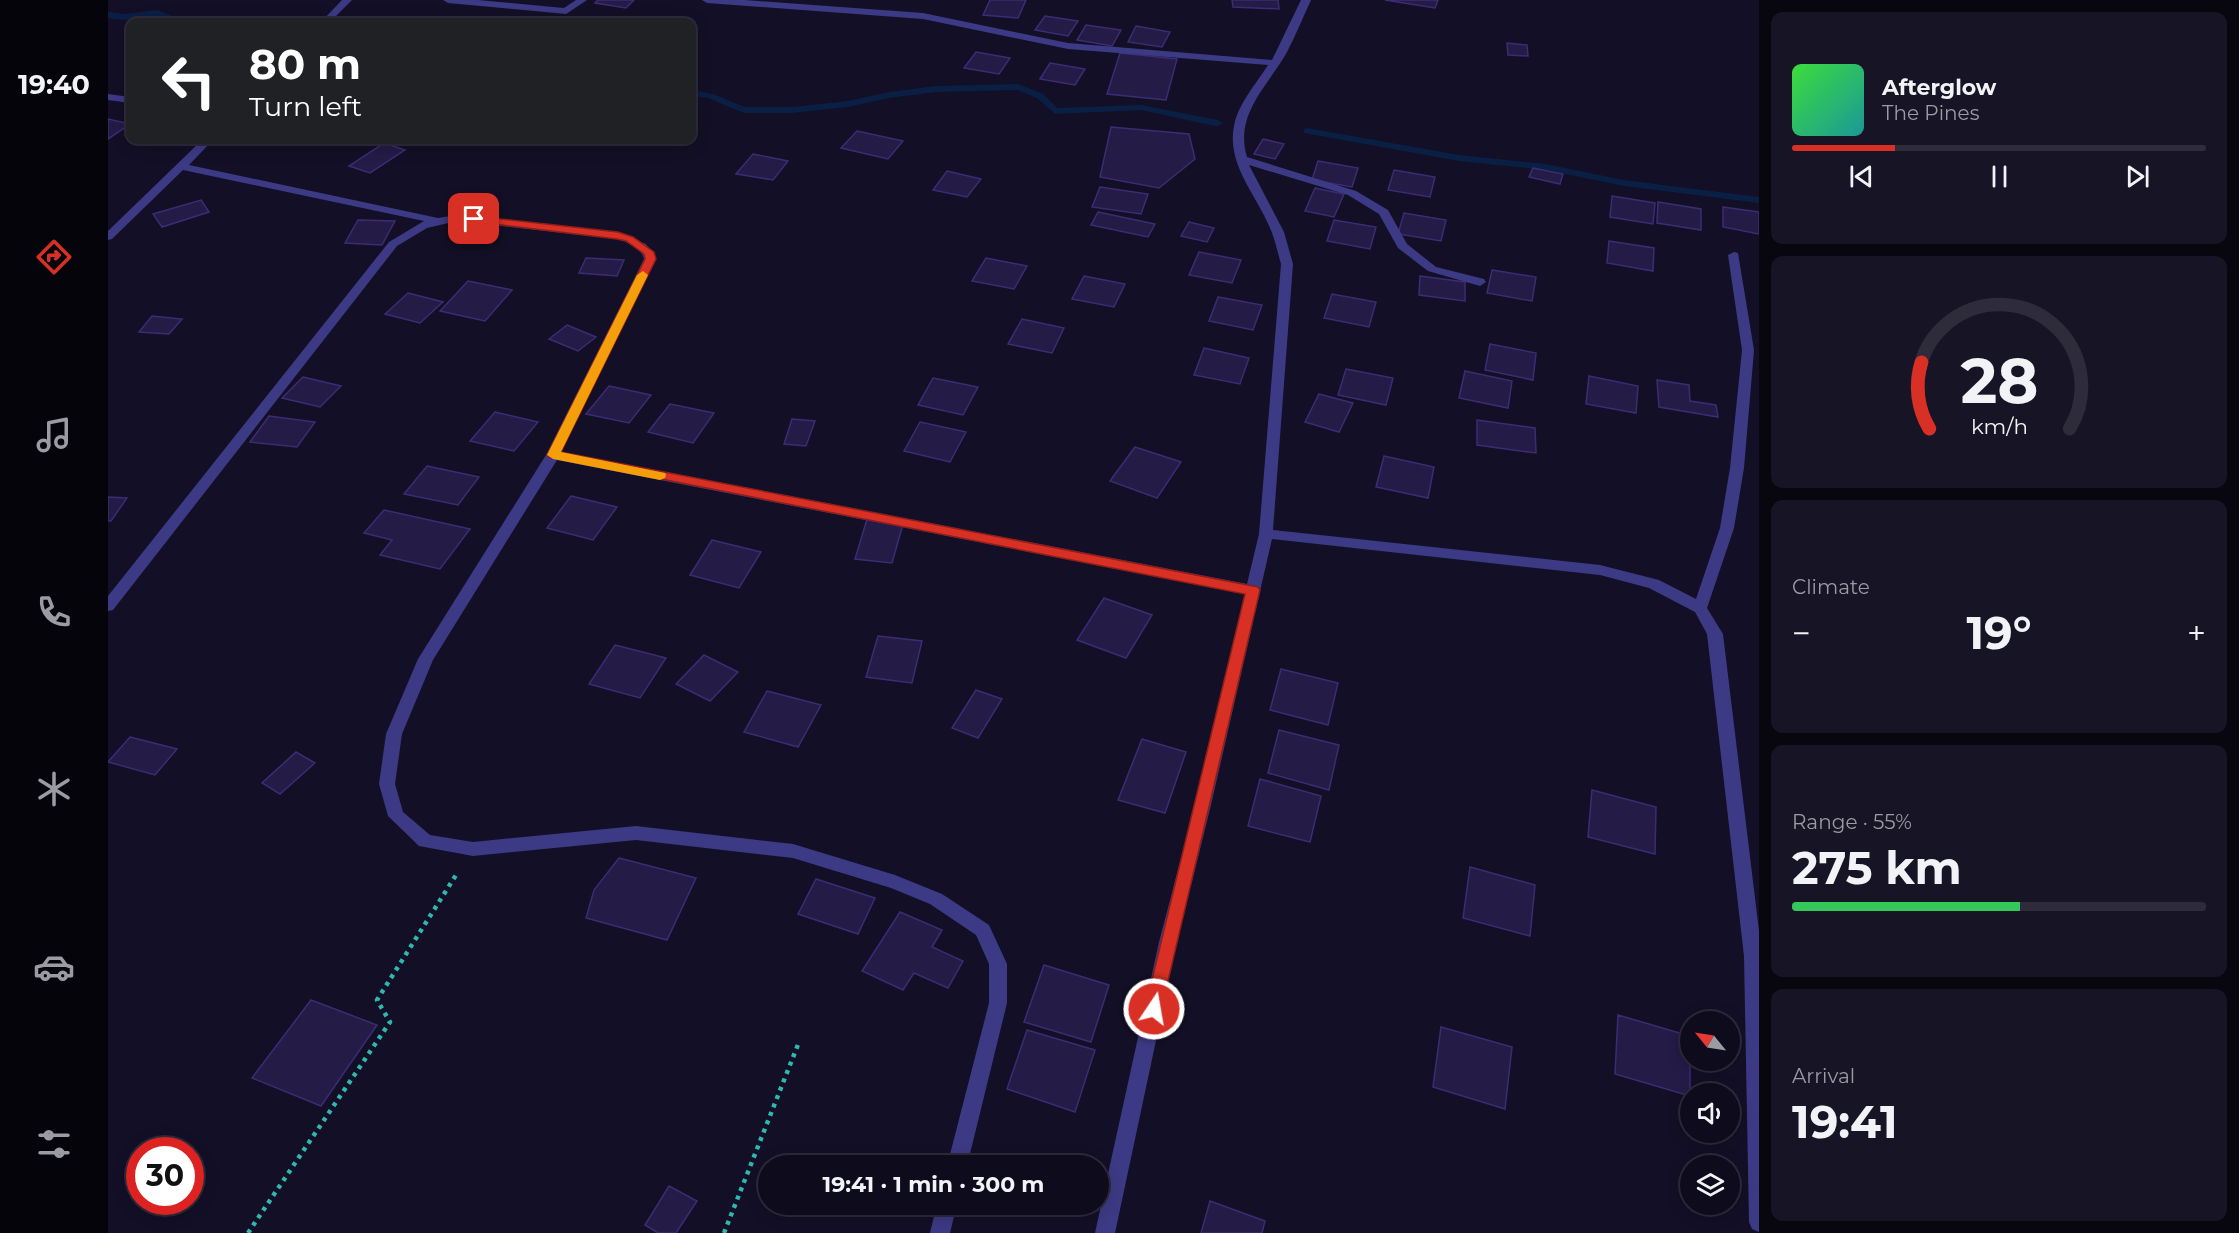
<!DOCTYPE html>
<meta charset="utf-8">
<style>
:root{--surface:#0e0b1c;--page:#171425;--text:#f1f3f6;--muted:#9b9ba3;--line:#2e2b3b;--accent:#d93025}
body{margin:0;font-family:Montserrat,sans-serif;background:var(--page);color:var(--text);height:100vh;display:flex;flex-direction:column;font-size:22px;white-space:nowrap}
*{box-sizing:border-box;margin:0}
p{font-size:20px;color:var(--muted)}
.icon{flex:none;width:33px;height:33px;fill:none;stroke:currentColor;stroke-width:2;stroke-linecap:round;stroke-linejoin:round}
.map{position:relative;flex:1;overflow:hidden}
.sheet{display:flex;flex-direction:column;gap:12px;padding:12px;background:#08060f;width:480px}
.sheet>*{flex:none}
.top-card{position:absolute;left:18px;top:18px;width:570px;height:126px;border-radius:12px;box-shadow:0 3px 15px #0003,0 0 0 2px var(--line);background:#202124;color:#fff;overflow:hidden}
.needle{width:39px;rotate:300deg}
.tools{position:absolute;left:1572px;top:1011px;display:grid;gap:12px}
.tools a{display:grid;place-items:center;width:60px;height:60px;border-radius:50%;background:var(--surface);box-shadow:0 3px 15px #0003,0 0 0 2px var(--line);font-size:30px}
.speed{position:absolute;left:18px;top:1137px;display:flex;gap:12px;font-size:30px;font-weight:700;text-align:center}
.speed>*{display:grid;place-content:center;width:78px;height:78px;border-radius:50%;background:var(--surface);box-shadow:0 3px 15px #0003,0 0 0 2px var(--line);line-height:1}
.speed .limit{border:9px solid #d22;background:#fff;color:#111}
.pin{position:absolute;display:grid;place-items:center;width:51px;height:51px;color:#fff;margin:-26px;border-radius:12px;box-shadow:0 3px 9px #0006}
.me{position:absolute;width:66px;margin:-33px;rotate:12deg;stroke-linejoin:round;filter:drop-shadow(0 0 4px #0008)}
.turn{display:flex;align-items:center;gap:21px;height:126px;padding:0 24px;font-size:27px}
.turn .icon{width:78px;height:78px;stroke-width:2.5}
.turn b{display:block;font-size:42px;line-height:51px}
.big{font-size:45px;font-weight:700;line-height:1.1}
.sheet .widget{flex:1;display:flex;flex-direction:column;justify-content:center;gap:9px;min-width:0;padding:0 21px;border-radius:12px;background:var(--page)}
.sheet .dial{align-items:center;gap:0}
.dial svg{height:156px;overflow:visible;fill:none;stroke:var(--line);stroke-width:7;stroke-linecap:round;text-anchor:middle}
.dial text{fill:var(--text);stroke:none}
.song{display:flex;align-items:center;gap:18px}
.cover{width:72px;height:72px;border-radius:9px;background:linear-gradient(135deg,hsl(120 70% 55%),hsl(180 70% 35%))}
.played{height:6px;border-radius:3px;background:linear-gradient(90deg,var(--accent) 25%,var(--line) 25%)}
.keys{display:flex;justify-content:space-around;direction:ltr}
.heat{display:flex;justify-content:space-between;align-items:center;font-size:33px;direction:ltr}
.charge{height:9px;border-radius:4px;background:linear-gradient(90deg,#34c759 55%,var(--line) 0)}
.trip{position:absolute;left:650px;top:1155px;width:351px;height:60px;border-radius:30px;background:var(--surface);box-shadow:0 3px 15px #0003,0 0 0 2px var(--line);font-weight:700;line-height:60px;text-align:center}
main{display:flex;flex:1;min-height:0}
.menu{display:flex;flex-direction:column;width:108px;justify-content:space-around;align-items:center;background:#06040b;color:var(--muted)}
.menu .icon{width:42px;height:42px}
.menu .selected{color:var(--accent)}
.menu b{font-size:27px;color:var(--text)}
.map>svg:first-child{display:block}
</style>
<main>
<nav class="menu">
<b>19:40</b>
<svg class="icon selected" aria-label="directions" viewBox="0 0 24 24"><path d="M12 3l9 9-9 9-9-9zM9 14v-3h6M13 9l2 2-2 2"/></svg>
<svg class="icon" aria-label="music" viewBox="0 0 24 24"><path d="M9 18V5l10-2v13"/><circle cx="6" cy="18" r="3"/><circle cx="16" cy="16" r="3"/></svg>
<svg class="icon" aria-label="phone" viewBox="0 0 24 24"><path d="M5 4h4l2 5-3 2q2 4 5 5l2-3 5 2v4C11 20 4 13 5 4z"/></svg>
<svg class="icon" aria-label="climate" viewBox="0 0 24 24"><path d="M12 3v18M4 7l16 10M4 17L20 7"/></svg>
<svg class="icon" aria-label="car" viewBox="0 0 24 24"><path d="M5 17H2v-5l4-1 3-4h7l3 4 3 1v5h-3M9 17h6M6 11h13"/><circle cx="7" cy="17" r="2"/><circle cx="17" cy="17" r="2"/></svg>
<svg class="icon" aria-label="filters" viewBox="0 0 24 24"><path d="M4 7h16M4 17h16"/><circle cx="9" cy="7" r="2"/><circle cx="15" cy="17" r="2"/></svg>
</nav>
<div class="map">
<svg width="1651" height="1233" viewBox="0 0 1651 1233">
<rect width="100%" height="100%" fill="#130f26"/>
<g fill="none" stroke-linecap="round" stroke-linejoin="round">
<!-- stream -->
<g fill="#0a1f44" fill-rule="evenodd">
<polygon points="50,10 66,17 92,19 96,22 64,22 49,16 16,20 0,18 0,12 16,14"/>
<polygon points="910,84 935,94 949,108 1033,105 1110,120 1115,123 1110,126 1102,125 1033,110 947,114 929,98 909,90 828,92 781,98 740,107 684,113 636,113 600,98 584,96 584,90 605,94 637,107 684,107 740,101 781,92 828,86"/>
<polygon points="1199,128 1351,155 1438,164 1516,180 1651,197 1651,203 1516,186 1438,170 1351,161 1196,133 1196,129"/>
</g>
</g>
<!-- building -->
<g fill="#241b47" stroke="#3b2d73" stroke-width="1.5">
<polygon points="490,0 526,0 518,8 487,3"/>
<polygon points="882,0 918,0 910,18 875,15"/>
<polygon points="1124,0 1170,0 1171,9 1125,7"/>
<polygon points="1277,0 1330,0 1327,8"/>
<polygon points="937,16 970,21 960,36 927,30"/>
<polygon points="291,18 345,22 286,22"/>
<polygon points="978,25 1013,30 1004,46 969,40"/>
<polygon points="1028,26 1062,32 1054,47 1020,42"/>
<polygon points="1399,43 1419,45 1420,56 1400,55"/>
<polygon points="868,52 902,58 891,74 856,68"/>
<polygon points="1012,53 1069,59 1058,100 999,94"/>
<polygon points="942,63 977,69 967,85 932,79"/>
<polygon points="0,119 22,124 0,139"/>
<polygon points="1003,127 1081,134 1087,159 1051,188 992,177"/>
<polygon points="749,131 795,141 780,159 733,148"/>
<polygon points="1155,139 1176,144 1167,159 1146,154"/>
<polygon points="276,143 297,150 262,173 241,166"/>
<polygon points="645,154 680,161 665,180 628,174"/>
<polygon points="1210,161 1250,168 1244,187 1204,180"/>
<polygon points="1425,168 1455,174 1452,184 1421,177"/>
<polygon points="1286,170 1327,177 1322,197 1280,190"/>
<polygon points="839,171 873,179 859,197 825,190"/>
<polygon points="992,187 1040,194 1033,214 984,207"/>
<polygon points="1207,188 1236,194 1226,217 1197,211"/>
<polygon points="1504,196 1547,203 1545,224 1502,217"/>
<polygon points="93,200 101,212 54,227 45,214"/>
<polygon points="1550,202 1593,209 1593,230 1549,223"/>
<polygon points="1615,207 1651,212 1651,234 1615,227"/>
<polygon points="990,212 1047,224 1040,237 983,225"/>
<polygon points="1296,213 1338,220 1333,241 1290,234"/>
<polygon points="250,220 287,221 274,245 237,243"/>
<polygon points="1226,220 1268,227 1262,249 1219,241"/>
<polygon points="1081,222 1106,228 1099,242 1073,236"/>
<polygon points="1501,241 1546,248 1545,271 1499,263"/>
<polygon points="1091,252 1133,260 1124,283 1081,275"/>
<polygon points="478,258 516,260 509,276 471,273"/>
<polygon points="878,258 919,266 906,289 864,281"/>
<polygon points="1384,270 1428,277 1424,301 1379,293"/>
<polygon points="976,276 1017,284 1006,307 964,299"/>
<polygon points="1312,276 1357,282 1357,301 1311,295"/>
<polygon points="360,281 404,290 377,321 332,311"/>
<polygon points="300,293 335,302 312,323 277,314"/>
<polygon points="1224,294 1268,302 1261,327 1216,318"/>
<polygon points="1110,297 1154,305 1145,330 1101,321"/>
<polygon points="44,316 74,319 61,334 31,332"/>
<polygon points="914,319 956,328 944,353 900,344"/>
<polygon points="459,325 488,337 470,351 441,339"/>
<polygon points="1382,344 1428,353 1425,380 1377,370"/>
<polygon points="1096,348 1141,358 1132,384 1086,375"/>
<polygon points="1238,369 1285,378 1278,405 1230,395"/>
<polygon points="1357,371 1404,381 1400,408 1351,398"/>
<polygon points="1481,376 1530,386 1528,413 1478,404"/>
<polygon points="195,377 233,386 212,407 174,398"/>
<polygon points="825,378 870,387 855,415 810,405"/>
<polygon points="1549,380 1581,385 1582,401 1608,405 1610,417 1551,407"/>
<polygon points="501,386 543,395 521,423 478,414"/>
<polygon points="1211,394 1245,403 1231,432 1197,422"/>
<polygon points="562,404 606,413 585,443 540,432"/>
<polygon points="387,412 430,422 406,451 362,441"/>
<polygon points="161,416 207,422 189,447 142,442"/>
<polygon points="684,419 707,421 698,446 676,444"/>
<polygon points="1369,420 1427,428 1428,453 1369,445"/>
<polygon points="812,422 858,432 842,462 796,451"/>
<polygon points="1027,447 1073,462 1049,498 1002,481"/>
<polygon points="1276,456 1326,467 1320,498 1268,487"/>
<polygon points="319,466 371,477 350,505 296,494"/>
<polygon points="463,496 509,507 485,540 439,528"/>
<polygon points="0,497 19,498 3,521 0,521"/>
<polygon points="276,510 362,529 332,569 272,555 284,540 256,533"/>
<polygon points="759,519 795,524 784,563 747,559"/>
<polygon points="604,540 653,552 631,588 582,575"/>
<polygon points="996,598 1044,615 1018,658 969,640"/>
<polygon points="770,636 814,641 804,683 758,677"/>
<polygon points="507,645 558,658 532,698 481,684"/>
<polygon points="596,655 630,672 602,701 568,684"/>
<polygon points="1173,669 1230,683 1220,725 1162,710"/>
<polygon points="868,690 894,699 870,738 844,728"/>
<polygon points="659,691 713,705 690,747 636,732"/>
<polygon points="1171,730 1231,745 1221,790 1160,773"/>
<polygon points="22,737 69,749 47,775 0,762"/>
<polygon points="1034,739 1078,752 1057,813 1010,800"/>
<polygon points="188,752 207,763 172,794 154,783"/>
<polygon points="1152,779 1213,796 1202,842 1140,826"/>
<polygon points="1484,790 1548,807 1547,854 1480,837"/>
<polygon points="511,858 588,878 559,940 478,918 486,890"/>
<polygon points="1362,867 1427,885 1422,936 1355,918"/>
<polygon points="708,879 767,898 750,934 690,914"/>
<polygon points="792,912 834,930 824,947 855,961 840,988 806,973 795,990 754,971"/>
<polygon points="936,965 1001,985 983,1042 916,1022"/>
<polygon points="203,1000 269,1025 213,1106 144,1078"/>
<polygon points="1510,1015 1582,1036 1582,1096 1507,1074"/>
<polygon points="1333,1027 1404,1047 1397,1109 1325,1087"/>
<polygon points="919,1030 987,1050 967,1112 899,1089"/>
<polygon points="561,1186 589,1201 568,1233 550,1233 537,1225"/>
<polygon points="1102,1201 1157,1221 1154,1233 1093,1233"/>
</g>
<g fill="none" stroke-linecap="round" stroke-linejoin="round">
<!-- path -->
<g stroke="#2fb8b0" stroke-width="4.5" stroke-dasharray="4 5" stroke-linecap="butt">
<polyline points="140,1233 282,1022 269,1000 348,875"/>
<polyline points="616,1233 691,1042"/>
</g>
<!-- minor -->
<g fill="#3d3a85" fill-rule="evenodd">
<polygon points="234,0 244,0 222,22 213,22"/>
<polygon points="335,0 370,0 456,8 468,0 479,0 458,14 340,3"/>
<path d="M594 0H637L815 13 960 43 1164 60 1193 0H1203C1195 17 1188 35 1179 52 1160 86 1126 114 1139 157L1248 191 1280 210 1299 244 1328 267 1376 279 1378 282 1372 286 1320 271 1290 248 1271 214 1240 195 1141 165 1176 232 1185 264 1165 530 1492 565 1551 580 1588 599 1612 528 1622 468 1634 350 1620 255 1626 252 1630 253 1646 350 1636 468 1626 528 1599 608 1615 634 1651 931V1232L1644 1229 1641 1222 1636 956 1599 634 1587 612 1541 588 1492 575 1164 539 1103 805 1069 942 1007 1233H987L1051 942 1087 805 1137 594 449 460 325 660 294 734 287 784 295 812 322 835 365 842 528 826 685 844 787 875 834 894 881 925 899 964V1003L859 1166H839L881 1003V964L868 935 822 904 783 888 685 858 528 840 365 856 311 846 280 816 271 784 278 734 310 659 438 455 536 259C533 247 521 243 509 239L349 221 319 228 289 246 5 610 0 611V596L281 242 316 221 75 170 4 239 0 240V231L94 140H105L81 165 330 218 349 215 510 233 538 244 548 259 453 452 1139 584 1151 534 1173 264C1170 254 1168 243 1164 233 1151 197 1118 166 1126 126 1130 104 1148 84 1160 65L960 49 815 19 599 3Z"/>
<polygon points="0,94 22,97 22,103 0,100"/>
<polygon points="829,1204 849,1204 842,1233 822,1233"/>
</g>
</g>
<!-- route -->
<polygon fill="#d93025" stroke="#8d1f18" stroke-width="1.5" points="366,216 510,232 525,237 546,252 548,259 453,452 1150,587 1152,590 1052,1015 1046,1017 1040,1015 1037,1009 1137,594 441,457 439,455 537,259 536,254 518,241 509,239 362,221 362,217"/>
<!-- slow -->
<polygon fill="#f59e0b" points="535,271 540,275 453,452 557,473 558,475 557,478 552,480 445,459 439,455 529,275"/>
</svg>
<div class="tools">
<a><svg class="needle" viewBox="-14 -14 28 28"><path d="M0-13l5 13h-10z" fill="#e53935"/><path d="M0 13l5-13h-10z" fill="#9b9ba3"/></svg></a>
<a><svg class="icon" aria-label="sound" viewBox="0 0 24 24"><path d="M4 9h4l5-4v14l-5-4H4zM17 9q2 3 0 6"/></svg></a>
<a><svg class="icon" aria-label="layers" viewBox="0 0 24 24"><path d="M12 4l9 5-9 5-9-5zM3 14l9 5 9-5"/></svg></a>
</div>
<div class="speed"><div class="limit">30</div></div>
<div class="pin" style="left:366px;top:219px;background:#d93025"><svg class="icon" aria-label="arrive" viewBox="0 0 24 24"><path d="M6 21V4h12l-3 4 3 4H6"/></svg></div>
<svg class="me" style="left:1046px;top:1009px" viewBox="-20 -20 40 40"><circle r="17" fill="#d93025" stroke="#fff" stroke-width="3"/><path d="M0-11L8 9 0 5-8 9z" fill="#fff"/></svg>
<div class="trip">19:41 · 1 min · 300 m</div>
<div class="top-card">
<div class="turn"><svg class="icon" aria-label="left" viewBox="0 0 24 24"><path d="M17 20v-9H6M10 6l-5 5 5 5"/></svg><div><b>80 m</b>Turn left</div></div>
</div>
</div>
<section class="sheet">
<div class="widget">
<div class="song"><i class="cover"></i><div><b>Afterglow</b><p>The Pines</p></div></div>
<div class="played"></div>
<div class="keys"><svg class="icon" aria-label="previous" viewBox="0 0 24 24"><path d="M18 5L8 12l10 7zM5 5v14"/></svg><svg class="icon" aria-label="pause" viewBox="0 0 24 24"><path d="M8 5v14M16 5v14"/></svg><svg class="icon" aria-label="next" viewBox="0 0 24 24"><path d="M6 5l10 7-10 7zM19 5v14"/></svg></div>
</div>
<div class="widget dial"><svg viewBox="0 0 100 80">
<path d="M14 69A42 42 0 1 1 86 69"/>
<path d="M14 69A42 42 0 0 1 10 35" stroke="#d93025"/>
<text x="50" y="56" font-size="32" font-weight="700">28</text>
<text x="50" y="72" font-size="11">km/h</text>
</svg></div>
<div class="widget"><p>Climate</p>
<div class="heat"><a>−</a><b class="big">19°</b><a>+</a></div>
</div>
<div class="widget"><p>Range · 55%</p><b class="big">275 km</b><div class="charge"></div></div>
<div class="widget"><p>Arrival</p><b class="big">19:41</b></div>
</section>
</main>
